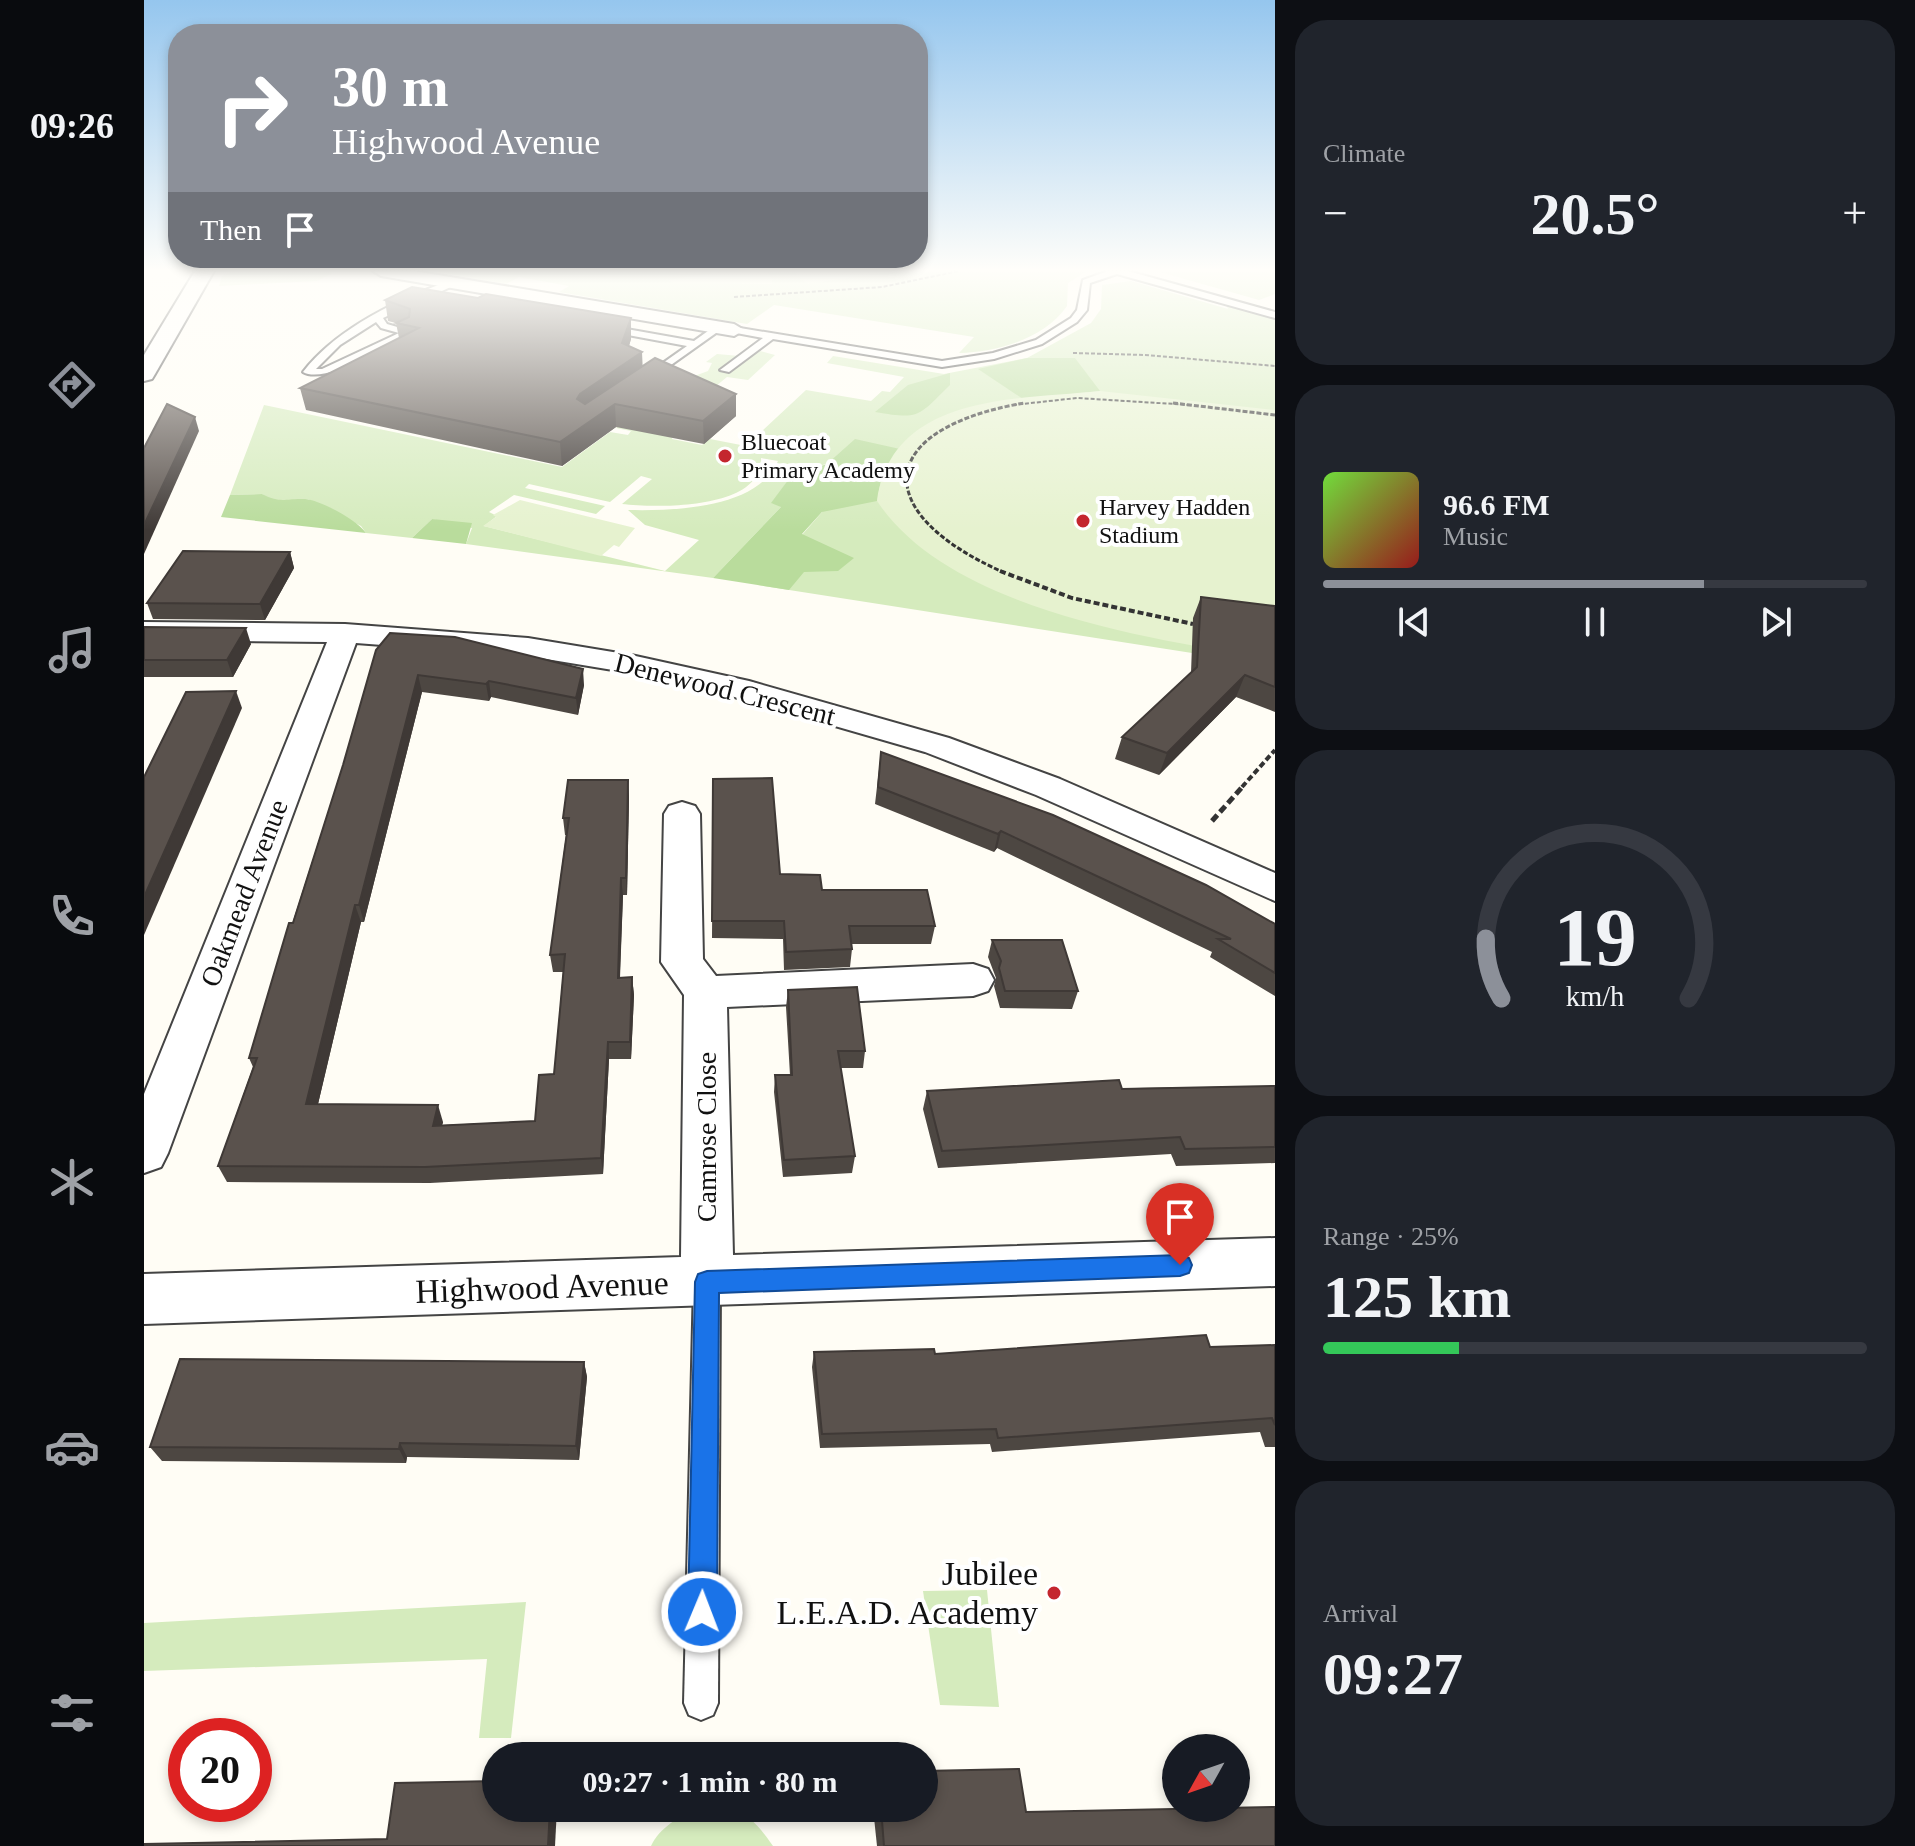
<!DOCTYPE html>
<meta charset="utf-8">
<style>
:root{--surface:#171b24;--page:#20242c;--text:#f1f3f6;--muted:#9ea1a6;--line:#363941;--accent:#8c9099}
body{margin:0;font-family:Georgia,serif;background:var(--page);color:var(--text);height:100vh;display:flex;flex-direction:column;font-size:30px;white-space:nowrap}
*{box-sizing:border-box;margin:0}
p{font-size:26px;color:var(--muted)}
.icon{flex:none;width:44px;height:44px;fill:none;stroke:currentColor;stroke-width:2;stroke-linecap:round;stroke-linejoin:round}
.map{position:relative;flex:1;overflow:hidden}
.sheet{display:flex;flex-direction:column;gap:20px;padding:20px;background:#0d0f14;width:640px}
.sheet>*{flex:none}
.guide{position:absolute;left:24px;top:24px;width:760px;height:244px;border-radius:32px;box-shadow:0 4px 12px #0003;background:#8c9099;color:#fff;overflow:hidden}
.needle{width:52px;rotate:230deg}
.fabs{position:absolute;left:1018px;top:1734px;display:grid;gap:16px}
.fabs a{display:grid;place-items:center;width:88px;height:88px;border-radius:50%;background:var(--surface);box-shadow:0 4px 12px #0003;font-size:40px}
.speed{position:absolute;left:24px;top:1718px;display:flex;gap:16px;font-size:40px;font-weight:700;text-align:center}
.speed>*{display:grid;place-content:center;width:104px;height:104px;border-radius:50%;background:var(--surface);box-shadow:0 4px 12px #0003;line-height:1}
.speed .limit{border:12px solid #d22;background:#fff;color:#111}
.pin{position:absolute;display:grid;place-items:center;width:68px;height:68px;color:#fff;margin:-82px -34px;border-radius:50% 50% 50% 0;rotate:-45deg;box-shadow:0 0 8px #0007}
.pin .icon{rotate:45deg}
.me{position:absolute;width:88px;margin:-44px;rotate:1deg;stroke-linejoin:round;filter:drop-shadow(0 0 6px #0008)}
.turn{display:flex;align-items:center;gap:28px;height:168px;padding:0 32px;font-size:36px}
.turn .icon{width:104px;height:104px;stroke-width:2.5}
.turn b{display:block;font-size:56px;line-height:68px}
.then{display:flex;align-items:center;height:76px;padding:0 32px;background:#0003;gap:16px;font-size:30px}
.big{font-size:60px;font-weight:800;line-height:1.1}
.sheet .card{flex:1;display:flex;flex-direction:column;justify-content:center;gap:12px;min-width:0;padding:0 28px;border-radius:32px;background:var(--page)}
.sheet .dial{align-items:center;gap:0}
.dial svg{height:208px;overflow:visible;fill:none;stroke:var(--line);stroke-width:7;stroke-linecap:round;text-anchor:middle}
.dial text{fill:var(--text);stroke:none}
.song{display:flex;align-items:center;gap:24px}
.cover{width:96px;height:96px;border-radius:12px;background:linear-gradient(135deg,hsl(100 70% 55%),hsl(0 70% 35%))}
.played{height:8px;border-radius:4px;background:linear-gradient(90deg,var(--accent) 70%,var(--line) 70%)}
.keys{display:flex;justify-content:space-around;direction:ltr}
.heat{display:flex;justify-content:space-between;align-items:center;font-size:44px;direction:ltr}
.charge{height:12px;border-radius:6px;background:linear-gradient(90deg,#34c759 25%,var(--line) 0)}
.trip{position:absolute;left:338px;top:1742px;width:456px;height:80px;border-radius:40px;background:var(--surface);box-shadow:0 4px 12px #0003;font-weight:800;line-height:80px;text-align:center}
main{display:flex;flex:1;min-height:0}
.dock{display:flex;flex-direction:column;width:144px;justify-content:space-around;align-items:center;background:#090b0e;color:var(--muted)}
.dock .icon{width:56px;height:56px}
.dock .current{color:var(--accent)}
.dock b{font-size:36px;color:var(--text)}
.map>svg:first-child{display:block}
</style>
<main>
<nav class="dock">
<b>09:26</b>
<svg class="icon current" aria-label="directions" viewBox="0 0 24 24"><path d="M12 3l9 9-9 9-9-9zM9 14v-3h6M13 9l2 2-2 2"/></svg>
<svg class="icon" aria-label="music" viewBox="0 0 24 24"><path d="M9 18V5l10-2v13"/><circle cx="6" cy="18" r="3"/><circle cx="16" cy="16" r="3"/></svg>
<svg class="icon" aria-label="phone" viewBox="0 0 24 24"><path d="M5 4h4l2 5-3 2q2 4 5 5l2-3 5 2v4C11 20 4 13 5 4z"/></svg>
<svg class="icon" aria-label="climate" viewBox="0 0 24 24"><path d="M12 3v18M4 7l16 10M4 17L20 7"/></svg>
<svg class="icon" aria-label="car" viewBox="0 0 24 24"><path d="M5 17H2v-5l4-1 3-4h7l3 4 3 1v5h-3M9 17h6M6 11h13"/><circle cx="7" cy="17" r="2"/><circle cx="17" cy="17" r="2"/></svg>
<svg class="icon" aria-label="filters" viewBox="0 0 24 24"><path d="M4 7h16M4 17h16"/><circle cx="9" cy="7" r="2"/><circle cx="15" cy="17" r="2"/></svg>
</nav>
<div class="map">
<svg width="1131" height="1846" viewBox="0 0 1131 1846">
<rect width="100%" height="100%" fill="#fffdf5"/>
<!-- green -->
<g fill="#d5ebbd" fill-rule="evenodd">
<polygon points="89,271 180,271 189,273 173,281 75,286 78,276"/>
<path d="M287 271H943L924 283 923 306C900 339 853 352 815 353L830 337 630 305 603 324 415 292 425 286 375 277 362 284Z"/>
<polygon points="1131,271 1131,294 1115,300 1016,272"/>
<path d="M987 281 1084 309 1082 305 1131 318V666L614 585 737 445 647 476 628 503 638 506 569 578 322 544 328 528 288 519 268 538 222 533 217 526 164 499 133 502 118 494 86 495 120 405 418 467 466 432 484 435 487 431 472 428 534 382 564 371 568 363 562 362 573 354 607 357 616 351 631 355 604 380 583 377 533 418 528 439 558 445 566 439 602 446 662 390 727 401 738 391 746 392 760 377 683 363 689 356 800 374 883 358 947 323 957 309 958 285ZM617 458 634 461C614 509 528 511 484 510L501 525 555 540 521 571 340 526 353 516 345 512 370 495 452 514 461 506 381 488 385 484 466 502 497 476 508 479 478 504C513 508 619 510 617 458Z"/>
<polygon points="843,1590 855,1707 796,1705 779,1591"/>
<polygon points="382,1602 367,1738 335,1738 343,1659 0,1671 0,1623"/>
<path d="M553 1808C594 1808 605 1811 629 1846H507C515 1828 536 1816 553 1808Z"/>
</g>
<!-- forest -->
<g fill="#b9dc9c">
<polygon points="883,358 931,358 956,391 879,399 834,369"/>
<path d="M806 373V385C774 416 777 420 731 412L764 385Z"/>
<polygon points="711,439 756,449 738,475 733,501 678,512 658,534 710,558 694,571 660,572 645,590 569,578 637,507 627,503 647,476 683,464"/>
<path d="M118 494C138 504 141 498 161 499 176 500 213 520 222 533L77 517 86 495Z"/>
<polygon points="288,519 328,523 322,544 268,538"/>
</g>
<!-- pitch -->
<g fill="#e6f2cf">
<polygon points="533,271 623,271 628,279 628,284 530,283 524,280 569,273 535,274"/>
<polygon points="649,271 750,271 663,284"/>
<path d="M956 391 1131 410V659C1011 640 805 610 733 501 748 393 873 400 956 391Z"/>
<polygon points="376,500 491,528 475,547 470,545 457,556 339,526 352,517 349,515"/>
</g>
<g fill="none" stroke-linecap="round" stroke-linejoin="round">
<!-- service casing -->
<g stroke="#444" stroke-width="4">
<g id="service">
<polygon points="964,271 984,271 1131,312 1131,318 973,274 946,283 943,310 933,322 898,344 850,359 798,367 629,339 585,372 576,370 619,338 587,332 590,327 798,361 849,353 892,340 927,318 933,310 939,280"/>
<path d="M308 280 311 285 239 318 243 324 267 331V335C244 346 181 385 159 372 194 327 255 299 308 280ZM232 322 237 328 255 333 178 369H172L196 345Z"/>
<polygon points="460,325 550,341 571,326 579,328 503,382 498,379 499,377 543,346 457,330"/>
<polygon points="563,1270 572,1273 576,1282 574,1703 569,1715 557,1720 545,1715 540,1703 550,1282 554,1273"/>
</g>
</g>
<!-- minor casing -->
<g stroke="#444" stroke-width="4">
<g id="minor">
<polygon points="229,271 270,271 590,324 600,330 590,336 237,276"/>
<polygon points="0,622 201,624 384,638 487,655 605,681 805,738 916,779 1131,873 1131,901 892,795 781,752 587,696 487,673 384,656 212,643 24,1153 17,1167 0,1173 0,1094 183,642 0,640"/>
<polygon points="538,802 551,806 556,814 559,959 572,976 829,964 844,969 850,980 844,991 829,996 583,1007 589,1255 1131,1238 1131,1286 0,1324 0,1274 537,1257 540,995 517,962 520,814 525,806"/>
</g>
</g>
<!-- tertiary casing -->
<g stroke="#444" stroke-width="4">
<polygon id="tertiary" points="51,271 70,271 11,374 8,379 0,381 0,355"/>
</g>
<!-- path-far3 -->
<g stroke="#333" stroke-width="2" stroke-dasharray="4 2" stroke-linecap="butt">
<polyline points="590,297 738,287 815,271"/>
<polyline points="929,353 1001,355 1131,366"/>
<polyline points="869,405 933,398 1047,405"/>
</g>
<!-- path-far2 -->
<g stroke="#333" stroke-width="3" stroke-dasharray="5 2" stroke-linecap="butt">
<polyline points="1029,403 1131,415"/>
<path d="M861 573C724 513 730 429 880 403"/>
</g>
<!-- path-far1 -->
<g stroke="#333" stroke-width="4" stroke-dasharray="6 3" stroke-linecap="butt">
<polyline points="856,571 928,598 1049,624"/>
<polyline points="1098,787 1131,750"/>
</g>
<!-- path -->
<polyline stroke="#333" stroke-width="5" stroke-dasharray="8 4" stroke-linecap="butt" points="1068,821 1100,785"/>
<!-- service -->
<use href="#service" fill="#fff" fill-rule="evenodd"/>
<!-- minor -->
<use href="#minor" fill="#fff" fill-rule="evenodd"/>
<!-- tertiary -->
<use href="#tertiary" fill="#fff" fill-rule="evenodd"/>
</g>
<!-- wall -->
<g fill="#4d4742">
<polygon points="241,300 487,339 485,346 498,352 498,366 592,394 592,416 560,444 472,427 418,466 162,410 156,388 255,338 252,323 244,321"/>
<polygon points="146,552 150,568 121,620 9,619 3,603"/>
<polygon points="1057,597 1131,606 1131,712 1092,697 1015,775 971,759 978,737 1047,673 1049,618"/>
<polygon points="0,627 107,644 89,677 0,677"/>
<polygon points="232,650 440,685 434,715 347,697 345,701 278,692 220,922 217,922 174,1104 299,1122 298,1125 391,1121 410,1074 419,972 409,972 406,955 422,835 421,835 419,818 484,780 485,797 483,895 479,895 476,978 488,977 490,995 487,1059 465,1059 459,1174 286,1183 83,1182 74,1166 109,1067 105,1058 199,765"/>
<polygon points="737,752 1131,924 1131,996 1066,957 1068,952 853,848 850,852 731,804"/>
<polygon points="569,779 636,874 678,890 791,926 787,944 707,944 708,949 706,967 640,970 639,939 568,938"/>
<polygon points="848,940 934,991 928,1009 856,1008 850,986 852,978 844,957"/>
<polygon points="644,990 721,1051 719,1068 696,1068 711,1156 708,1173 639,1177 630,1092 631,1075 646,1075 642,1007"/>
<polygon points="1131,1086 1131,1163 1032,1166 1027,1154 794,1168 779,1109 783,1091"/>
<polygon points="1131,1345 1131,1447 1121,1447 1116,1432 848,1452 846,1444 676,1448 668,1367 670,1352 791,1354"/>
<polygon points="440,1362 443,1377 435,1460 263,1457 262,1463 18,1461 6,1447"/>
<polygon points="729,1808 780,1808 882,1812 1131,1846 733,1846"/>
</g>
<!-- shaded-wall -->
<g fill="#3f3936">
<polygon points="487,318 487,339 479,365 498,352 499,374 438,417 433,399 478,343"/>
<polygon points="592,394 592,416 560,444 559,421"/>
<polygon points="471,404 472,427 418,466 416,442"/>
<polygon points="51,417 55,431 0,554 0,525"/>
<polygon points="146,552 150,568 121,620 116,604"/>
<polygon points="102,628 107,644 89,677 83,660"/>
<polygon points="439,669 440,685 434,715 432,698"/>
<polygon points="274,675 278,692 220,922 215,905"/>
<polygon points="1101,675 1092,697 1015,775 1023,753"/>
<polygon points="345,681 347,697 345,701 342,684"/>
<polygon points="92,691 98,708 0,935 0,897"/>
<polygon points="484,780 485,797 483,895 482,878"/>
<polygon points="857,831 853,848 850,852 854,834"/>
<polygon points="477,878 479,895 475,995 474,978"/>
<polygon points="211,905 217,922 170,1121 162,1104"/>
<polygon points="488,977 490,995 487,1059 486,1042"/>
<polygon points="464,1042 465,1059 459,1174 457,1158"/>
<polygon points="294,1105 299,1122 294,1142 289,1126"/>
<polygon points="440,1362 443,1377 435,1460 432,1446"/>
<polygon points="256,1443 263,1457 262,1463 255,1449"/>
<polygon points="406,1808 413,1808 411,1846 404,1846"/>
</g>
<!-- building -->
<g fill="#5a524d" stroke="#3f3936" stroke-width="2">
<polygon points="268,287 334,298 342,294 487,318 478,343 498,352 436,394 433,399 441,404 511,358 592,394 559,421 471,404 416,442 156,388 275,328 252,323 265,317 266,309 241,300"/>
<polygon points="23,404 51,417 0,525 0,448"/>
<polygon points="39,551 146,552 116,604 3,603"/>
<polygon points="1057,597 1131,606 1131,687 1101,675 1023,753 978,737 1053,667"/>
<polygon points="0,627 102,628 83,660 0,660"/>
<polygon points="246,633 311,637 439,669 432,698 345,681 342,684 274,675 215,905 211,905 162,1104 294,1105 289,1126 391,1121 395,1075 410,1074 416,1010 421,954 406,955 425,818 419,818 424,780 484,780 482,878 477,878 474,978 488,977 486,1042 464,1042 457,1158 281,1167 74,1166 113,1058 105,1058 145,923 149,923 199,765 232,650"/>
<polygon points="92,691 0,897 0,777 42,692"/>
<polygon points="737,752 909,815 1062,885 1131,924 1131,973 1074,939 1087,939 857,831 854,834 734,787"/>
<polygon points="628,778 636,874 676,875 678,890 783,890 791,926 705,926 708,949 642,952 640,921 568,921 569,779"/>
<polygon points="848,940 918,940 934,991 861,991 855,968 857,961"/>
<polygon points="713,987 721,1051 694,1051 711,1156 640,1160 631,1075 648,1075 644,990"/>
<polygon points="975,1080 978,1089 1131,1086 1131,1147 1041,1149 1036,1137 798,1151 783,1091"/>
<polygon points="1062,1335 1066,1347 1131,1345 1131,1425 1128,1418 854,1438 852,1429 678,1434 670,1352 790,1349 791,1354"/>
<polygon points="36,1359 440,1362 432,1446 256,1443 255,1449 6,1447"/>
<polygon points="875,1769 882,1812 1131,1807 1131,1846 740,1846 737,1808 780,1808 780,1771"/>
<polygon points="352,1781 352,1808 406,1808 404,1846 0,1846 0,1844 243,1839 251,1783"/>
</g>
<!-- sky -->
<linearGradient id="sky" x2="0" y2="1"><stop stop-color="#95c6ee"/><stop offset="0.51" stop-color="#fffefa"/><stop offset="1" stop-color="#fffefa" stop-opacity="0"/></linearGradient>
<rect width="1131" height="530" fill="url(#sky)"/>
<!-- route -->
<polygon fill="#1a73e8" stroke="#114b97" stroke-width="2" points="1036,1255 1045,1258 1048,1265 1045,1273 1036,1276 575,1293 573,1612 569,1622 558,1626 548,1622 544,1612 551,1282 554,1274 563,1271"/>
<!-- markers -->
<g fill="#c4262e" stroke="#fff" stroke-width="3">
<circle cx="581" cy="456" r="8"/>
<circle cx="939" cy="521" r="8"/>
<circle cx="910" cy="1593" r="8"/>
</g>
<g text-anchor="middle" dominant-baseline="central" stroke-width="8" stroke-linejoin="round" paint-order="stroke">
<!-- far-poi labels -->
<g font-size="24" fill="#111" stroke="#fff" text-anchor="start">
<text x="597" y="442">Bluecoat<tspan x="597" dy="28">Primary Academy</tspan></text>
<text x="955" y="507">Harvey Hadden<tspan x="955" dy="28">Stadium</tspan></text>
</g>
<!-- street labels -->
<g font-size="28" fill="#111" stroke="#fff">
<text transform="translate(581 689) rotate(14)">Denewood Crescent</text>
<text transform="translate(100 893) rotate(-69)">Oakmead Avenue</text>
<text transform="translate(562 1137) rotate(-90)">Camrose Close</text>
</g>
<!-- near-street labels -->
<g font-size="34" fill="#111" stroke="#fff">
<text transform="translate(398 1287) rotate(-2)">Highwood Avenue</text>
</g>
<!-- near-poi labels -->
<g font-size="34" fill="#111" stroke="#fff" text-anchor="end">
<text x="894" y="1573">Jubilee<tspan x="894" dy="39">L.E.A.D. Academy</tspan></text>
</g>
</g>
</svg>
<div class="fabs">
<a><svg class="needle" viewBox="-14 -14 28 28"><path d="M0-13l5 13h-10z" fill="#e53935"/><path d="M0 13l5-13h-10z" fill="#9ea1a6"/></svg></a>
</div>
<div class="speed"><div class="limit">20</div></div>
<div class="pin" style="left:1036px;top:1265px;background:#d93025"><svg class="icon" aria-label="arrive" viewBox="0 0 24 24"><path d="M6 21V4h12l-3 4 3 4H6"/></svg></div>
<svg class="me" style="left:558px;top:1612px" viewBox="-20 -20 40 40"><circle r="17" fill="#1a73e8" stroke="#fff" stroke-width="3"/><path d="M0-11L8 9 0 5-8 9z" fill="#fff"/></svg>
<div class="trip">09:27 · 1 min · 80 m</div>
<div class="guide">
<div class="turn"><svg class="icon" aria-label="right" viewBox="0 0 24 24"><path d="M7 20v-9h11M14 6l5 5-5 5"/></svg><div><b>30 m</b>Highwood Avenue</div></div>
<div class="then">Then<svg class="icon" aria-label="arrive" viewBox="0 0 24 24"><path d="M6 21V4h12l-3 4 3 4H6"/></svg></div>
</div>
</div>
<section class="sheet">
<div class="card"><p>Climate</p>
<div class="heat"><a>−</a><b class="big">20.5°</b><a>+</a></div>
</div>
<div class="card">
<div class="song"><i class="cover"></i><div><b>96.6 FM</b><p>Music</p></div></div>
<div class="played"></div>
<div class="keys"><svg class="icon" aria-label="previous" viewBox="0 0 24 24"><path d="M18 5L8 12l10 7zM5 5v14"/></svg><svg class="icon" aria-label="pause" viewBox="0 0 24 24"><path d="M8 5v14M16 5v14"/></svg><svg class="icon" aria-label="next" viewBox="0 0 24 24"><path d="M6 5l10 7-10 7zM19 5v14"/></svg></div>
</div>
<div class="card dial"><svg viewBox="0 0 100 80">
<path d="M14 69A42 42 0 1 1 86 69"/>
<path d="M14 69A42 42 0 0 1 8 46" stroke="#8c9099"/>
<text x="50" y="56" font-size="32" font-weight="700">19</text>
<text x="50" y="72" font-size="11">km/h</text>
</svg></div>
<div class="card"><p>Range · 25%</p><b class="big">125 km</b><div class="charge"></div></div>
<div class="card"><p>Arrival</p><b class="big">09:27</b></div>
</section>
</main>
